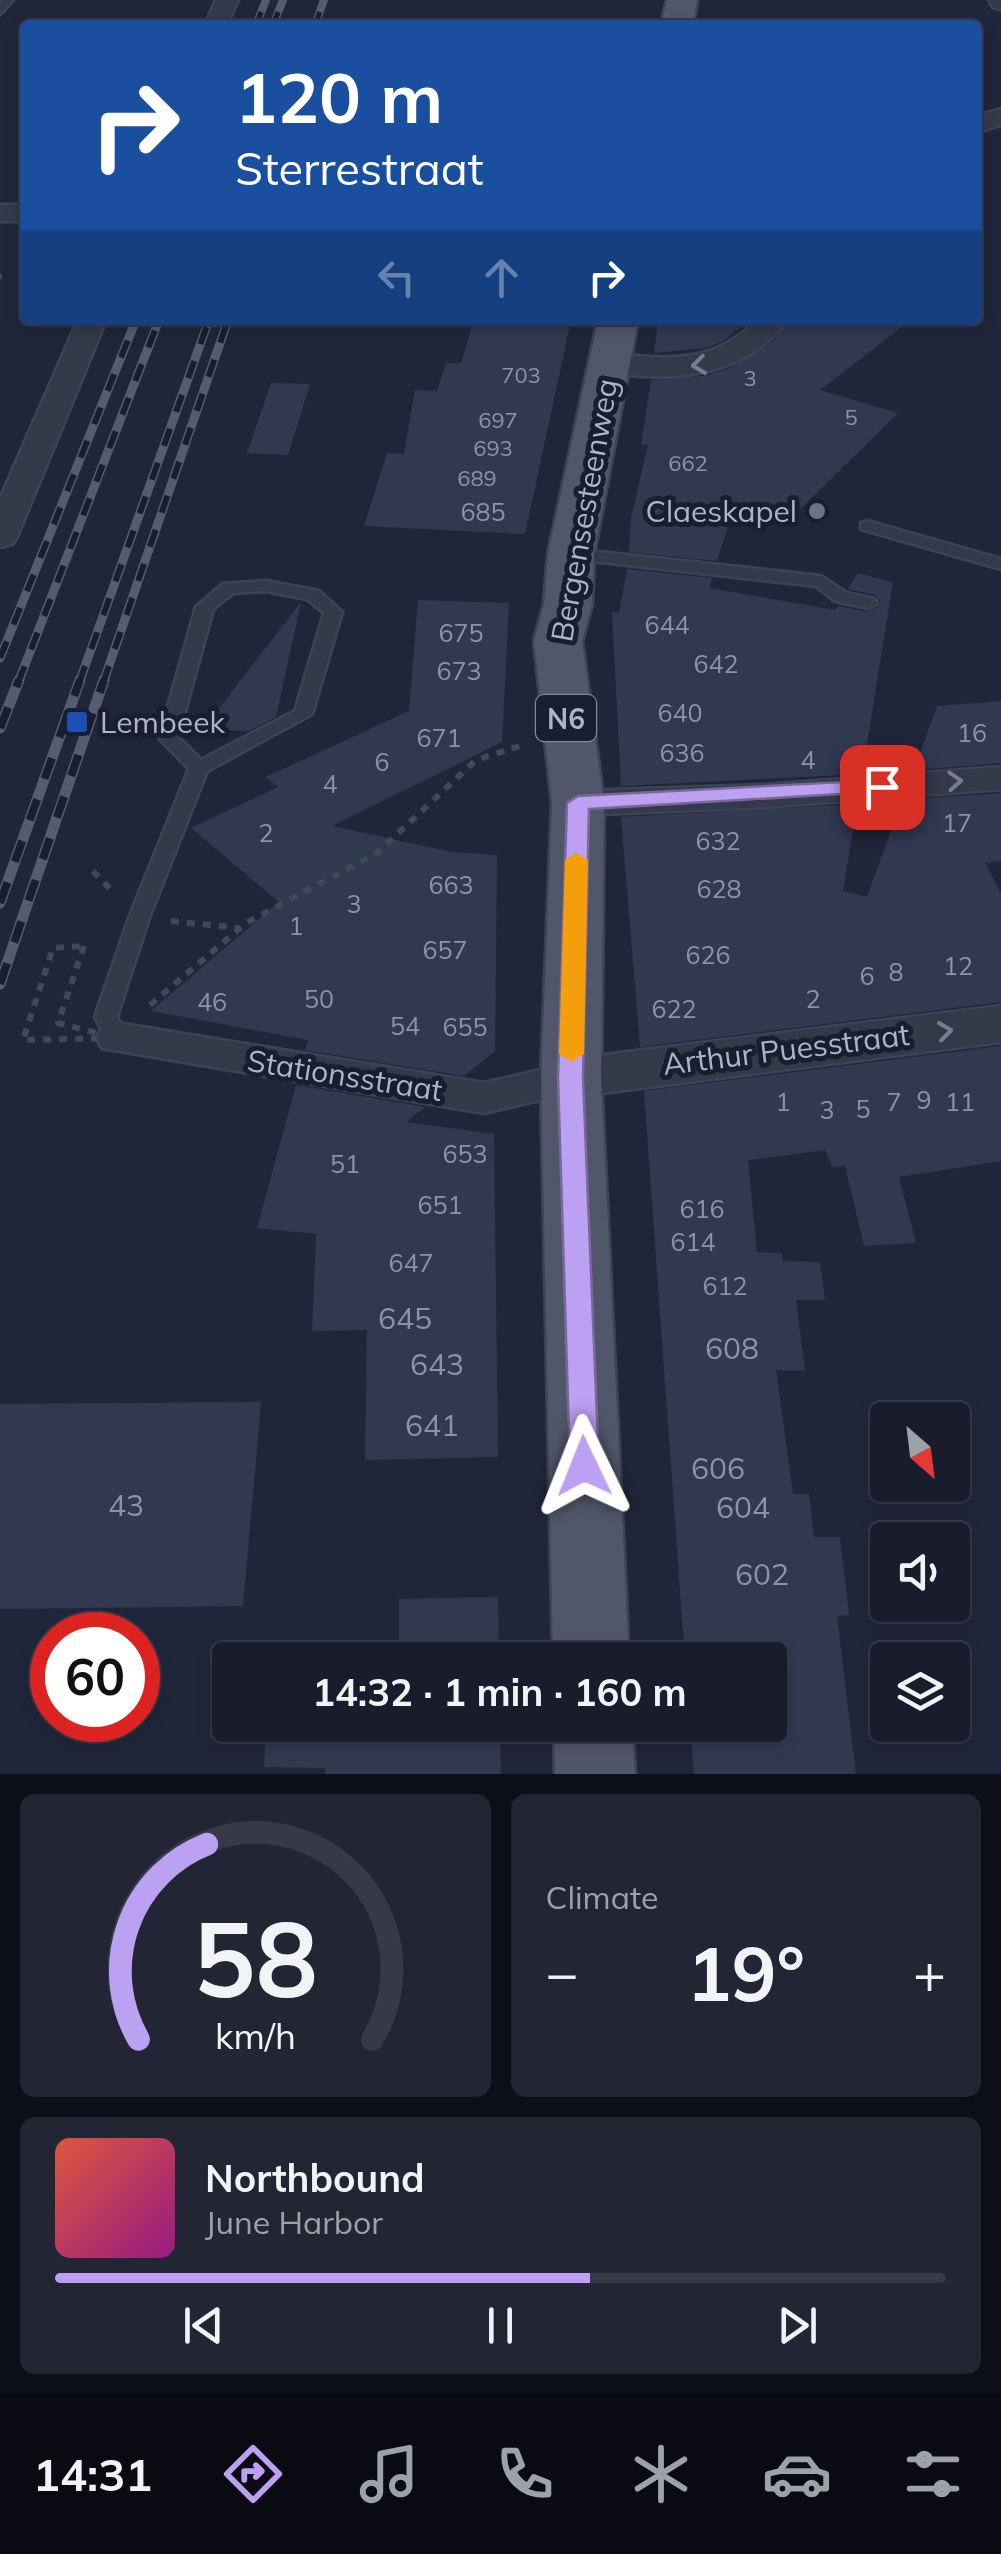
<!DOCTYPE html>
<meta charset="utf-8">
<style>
:root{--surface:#181c2c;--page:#212534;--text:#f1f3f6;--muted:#9fa1a9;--line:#363a48;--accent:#bca0f2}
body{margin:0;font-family:Mulish,sans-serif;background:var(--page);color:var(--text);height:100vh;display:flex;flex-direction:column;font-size:38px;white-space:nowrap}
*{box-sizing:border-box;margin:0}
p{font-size:32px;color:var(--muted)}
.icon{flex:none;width:55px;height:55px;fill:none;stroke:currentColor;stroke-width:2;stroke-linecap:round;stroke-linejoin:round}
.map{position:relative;height:1774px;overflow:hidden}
.panel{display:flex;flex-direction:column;gap:20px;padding:20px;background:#0d0f18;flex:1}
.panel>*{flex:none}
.top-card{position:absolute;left:20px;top:20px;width:962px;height:305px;border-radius:10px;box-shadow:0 5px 15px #0003,0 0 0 2px var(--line);background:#1a4fa0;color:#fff;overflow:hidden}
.needle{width:65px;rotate:152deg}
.controls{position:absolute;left:870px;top:1402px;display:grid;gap:20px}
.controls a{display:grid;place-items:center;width:100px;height:100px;border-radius:10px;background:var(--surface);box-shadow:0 5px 15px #0003,0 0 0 2px var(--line);font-size:50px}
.speed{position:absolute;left:30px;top:1612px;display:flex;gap:20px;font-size:50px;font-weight:700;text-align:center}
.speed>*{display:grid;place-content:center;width:130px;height:130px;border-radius:50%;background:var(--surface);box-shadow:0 5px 15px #0003,0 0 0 2px var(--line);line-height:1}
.speed .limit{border:15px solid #d22;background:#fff;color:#111}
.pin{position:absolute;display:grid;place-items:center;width:85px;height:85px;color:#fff;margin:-42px;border-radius:20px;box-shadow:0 5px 15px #0006}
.me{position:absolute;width:110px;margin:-55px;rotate:358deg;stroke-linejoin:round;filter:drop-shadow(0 0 8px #0008)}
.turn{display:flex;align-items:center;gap:35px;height:210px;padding:0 50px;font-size:45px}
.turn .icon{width:130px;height:130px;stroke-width:2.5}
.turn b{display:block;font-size:70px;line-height:85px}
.lanes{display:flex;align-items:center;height:95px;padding:0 50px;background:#0003;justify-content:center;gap:50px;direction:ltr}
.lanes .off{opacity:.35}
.big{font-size:75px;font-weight:700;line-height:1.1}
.panel .widget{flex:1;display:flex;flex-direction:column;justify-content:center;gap:15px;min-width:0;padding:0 35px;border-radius:15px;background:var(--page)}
.panel .dial{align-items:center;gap:0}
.dial svg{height:260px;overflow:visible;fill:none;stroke:var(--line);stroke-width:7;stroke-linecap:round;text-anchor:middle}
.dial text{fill:var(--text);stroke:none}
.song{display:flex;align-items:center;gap:30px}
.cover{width:120px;height:120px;border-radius:15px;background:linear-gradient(135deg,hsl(10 70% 55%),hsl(310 70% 35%))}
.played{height:10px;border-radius:5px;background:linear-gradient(90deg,var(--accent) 60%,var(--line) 60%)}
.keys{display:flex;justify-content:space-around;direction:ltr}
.heat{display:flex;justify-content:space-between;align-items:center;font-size:55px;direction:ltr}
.panel .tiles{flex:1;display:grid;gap:20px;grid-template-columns:1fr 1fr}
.widget:last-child{grid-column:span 2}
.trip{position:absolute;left:212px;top:1642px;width:575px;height:100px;border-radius:10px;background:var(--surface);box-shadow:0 5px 15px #0003,0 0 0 2px var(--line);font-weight:700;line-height:100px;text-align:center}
.menu{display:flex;height:160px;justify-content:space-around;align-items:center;background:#0a0b12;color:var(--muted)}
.menu .icon{width:70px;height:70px}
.menu .current{color:var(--accent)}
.menu b{font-size:45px;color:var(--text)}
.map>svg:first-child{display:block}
</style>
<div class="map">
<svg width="1001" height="1774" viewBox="0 0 1001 1774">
<rect width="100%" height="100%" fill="#20263a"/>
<!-- building -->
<g fill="#313951">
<polygon points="474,320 571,320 525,534 364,526 387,453 404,454 415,390 437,391 446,363 461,363"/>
<polygon points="658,320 751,320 721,342 705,348 654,353"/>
<polygon points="791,320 911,320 820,390 898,413 789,520 735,504 717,561 629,552 631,518 648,445 641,445 651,380 703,376 728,369 772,342"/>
<polygon points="271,383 310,384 288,455 247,453"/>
<polygon points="627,569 712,578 709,588 835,610 838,606 867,612 879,606 880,601 875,595 848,589 858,573 893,582 862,774 621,786 612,612 619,613"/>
<polygon points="418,600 509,603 502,742 332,826 452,852 497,855 495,1051 464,1076 305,1050 308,1040 151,1011 279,902 191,828 278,787 266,777 409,711"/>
<polygon points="301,602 276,717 248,731 203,729"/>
<polygon points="1001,701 1001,763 914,770 937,706"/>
<polygon points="1001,793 1001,861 985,863 1001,893 1001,1002 640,1047 621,817 857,804 843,891 867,897 902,800"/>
<polygon points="1001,1046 1001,1161 899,1177 916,1243 864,1246 845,1166 832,1167 825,1150 748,1160 757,1252 782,1253 782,1261 820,1262 825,1300 796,1300 805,1371 776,1370 793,1494 809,1494 814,1537 840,1537 849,1615 837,1616 856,1774 694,1774 690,1725 770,1725 770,1660 685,1660 644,1091"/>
<polygon points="296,1085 425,1107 406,1122 494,1134 498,1457 365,1460 367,1330 312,1331 316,1234 257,1228"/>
<polygon points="261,1402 243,1606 0,1609 0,1404"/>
<polygon points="498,1597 499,1660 363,1660 363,1650 399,1651 399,1599"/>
<polygon points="266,1725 500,1725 501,1774 325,1774 325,1768 264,1767"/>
</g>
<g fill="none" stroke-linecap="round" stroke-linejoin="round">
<!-- service casing -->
<g stroke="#3d4254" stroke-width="5">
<g id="service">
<polygon points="1,0 13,0 0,14"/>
<polygon points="867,521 1001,559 1001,569 861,529 861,523"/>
<polygon points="571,549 821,576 847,593 874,599 877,603 868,608 835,601 816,586 565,558 563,554"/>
<path d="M266 581 319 591 342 612 312 714 207 771 149 918 117 1017 128 1038 125 1043H109L95 1017 129 918 189 769 159 738 196 607 223 584ZM266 591 307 599 324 613 295 711 201 760 178 737 213 609 233 593Z"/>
</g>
</g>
<!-- minor casing -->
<g stroke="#3d4254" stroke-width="5">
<g id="minor">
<polygon points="216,0 238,0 227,25 205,25"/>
<polygon points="989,0 1001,0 1001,9 993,7"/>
<polygon points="1001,109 1001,125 978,132 978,116"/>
<rect x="0" y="205" width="25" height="16"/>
<polygon points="78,320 106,320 17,537 12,544 0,547 0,499"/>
<path d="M757 320H787C746 378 664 385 599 369L594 363 599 357 609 354C669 358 711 366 757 320Z"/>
<polygon points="1001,767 1001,789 764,807 578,815 564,811 559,803 564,795 578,791 764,785"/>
<polygon points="117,1023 484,1083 571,1063 586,1067 593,1078 586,1089 484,1113 102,1048 96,1038 102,1028"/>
</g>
</g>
<!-- tertiary casing -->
<g stroke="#3d4254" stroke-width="5">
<polygon id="tertiary" points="1001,1006 1001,1042 571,1097 552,1091 544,1078 552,1065 571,1059"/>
</g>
<!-- primary casing -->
<g stroke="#3d4254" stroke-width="5">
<g id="primary">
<polygon points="667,0 697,0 693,25 661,25"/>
<polygon points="598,320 638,320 594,554 592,604 582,641 604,803 601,1078 629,1660 553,1660 541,1078 552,803 534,641 544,604 548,554"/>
<polygon points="554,1725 632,1725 635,1774 555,1774"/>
</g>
</g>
<!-- path-far1 -->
<polyline stroke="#3a4d53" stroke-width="4" stroke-dasharray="5 5" stroke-linecap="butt" points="0,274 0,282"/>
<!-- path -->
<g stroke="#3a4d53" stroke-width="6" stroke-dasharray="8 8" stroke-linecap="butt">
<polyline points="93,871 114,893"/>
<polyline points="171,921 238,928"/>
<polygon points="84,946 58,1023 117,1038 23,1040 53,948"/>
<polyline points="150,1005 246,923 377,853 476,760 520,746"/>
</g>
<!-- service -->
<use href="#service" fill="#34394a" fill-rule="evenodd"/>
<!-- minor -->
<use href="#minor" fill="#34394a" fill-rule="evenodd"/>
<!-- tertiary -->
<use href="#tertiary" fill="#34394a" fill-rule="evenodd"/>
<!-- primary -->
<use href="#primary" fill="#51576b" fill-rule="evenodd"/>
<!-- rail-far2 casing -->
<g stroke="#555c72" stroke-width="8">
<g id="rail-far2">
<polyline points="256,25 266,0"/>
<polyline points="273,25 283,0"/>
<polyline points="315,25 324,0"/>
</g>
</g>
<!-- rail-far1 casing -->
<g stroke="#555c72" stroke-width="9">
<g id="rail-far1">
<polyline points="0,658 136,320"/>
<polyline points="18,683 159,320"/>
<polyline points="79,683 209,320"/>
<polyline points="103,683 228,320"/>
</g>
</g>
<!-- rail casing -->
<g stroke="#555c72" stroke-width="11">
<g id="rail">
<polyline points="0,728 19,680"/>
<polyline points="0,903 80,680"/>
<polyline points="0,984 104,680"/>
</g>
</g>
<!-- rail-far2 -->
<use href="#rail-far2" stroke="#191e2f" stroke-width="5" stroke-dasharray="14" stroke-linecap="butt"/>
<!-- rail-far1 -->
<use href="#rail-far1" stroke="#191e2f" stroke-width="6" stroke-dasharray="18" stroke-linecap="butt"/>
<!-- rail -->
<use href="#rail" stroke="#191e2f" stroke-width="8" stroke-dasharray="22" stroke-linecap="butt"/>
</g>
<!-- one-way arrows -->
<defs><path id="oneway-chevron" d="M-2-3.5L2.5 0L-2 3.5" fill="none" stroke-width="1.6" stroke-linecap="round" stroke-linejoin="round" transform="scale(2.5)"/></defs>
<g stroke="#777c8f">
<use href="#oneway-chevron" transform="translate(699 365) rotate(173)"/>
<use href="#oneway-chevron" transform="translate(955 781) rotate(-4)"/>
<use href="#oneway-chevron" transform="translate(945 1031) rotate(-7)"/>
</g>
<!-- route -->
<polygon fill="#bca0f2" stroke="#7a689d" stroke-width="2.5" points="882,780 893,787 890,791 589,809 583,1078 599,1466 595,1474 584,1478 574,1474 570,1466 558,1078 567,803 578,796"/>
<!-- slow -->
<polygon fill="#f59e0b" points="576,853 588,860 584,1054 571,1062 559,1054 565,860"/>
<!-- markers -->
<circle fill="#6b7280" stroke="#191e2f" stroke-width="4" cx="817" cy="511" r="10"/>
<rect fill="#1a4fb4" stroke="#191e2f" stroke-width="4" x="65" y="710" width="24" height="24" rx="5"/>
<g text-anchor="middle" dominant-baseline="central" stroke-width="10" stroke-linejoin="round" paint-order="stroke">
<!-- far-number labels -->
<g font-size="22" fill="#8d92a8">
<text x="521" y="375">703</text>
<text x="750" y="378">3</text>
<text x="851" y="417">5</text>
<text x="498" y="420">697</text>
<text x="493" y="448">693</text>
<text x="688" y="463">662</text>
<text x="477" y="478">689</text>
</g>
<!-- number labels -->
<g font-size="25" fill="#8d92a8">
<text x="483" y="511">685</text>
<text x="667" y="624">644</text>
<text x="461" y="632">675</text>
<text x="716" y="663">642</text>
<text x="459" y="670">673</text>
<text x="680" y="712">640</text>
<text x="972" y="732">16</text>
<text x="439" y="737">671</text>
<text x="682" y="752">636</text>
<text x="808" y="759">4</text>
<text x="382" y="761">6</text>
<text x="330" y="783">4</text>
<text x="957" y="822">17</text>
<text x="266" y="832">2</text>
<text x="718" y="840">632</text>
<text x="451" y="884">663</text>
<text x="719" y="888">628</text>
<text x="354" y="903">3</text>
<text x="296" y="925">1</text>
<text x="445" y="949">657</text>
<text x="708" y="954">626</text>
<text x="958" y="965">12</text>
<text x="896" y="971">8</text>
<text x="867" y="975">6</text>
<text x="319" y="998">50</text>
<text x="813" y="998">2</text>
<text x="212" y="1001">46</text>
<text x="674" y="1008">622</text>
<text x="405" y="1025">54</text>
<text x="465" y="1026">655</text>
<text x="924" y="1099">9</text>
<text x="783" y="1101">1</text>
<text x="894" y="1101">7</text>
<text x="960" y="1101">11</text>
<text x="863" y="1108">5</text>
<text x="827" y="1109">3</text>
<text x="465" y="1153">653</text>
<text x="345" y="1163">51</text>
<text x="440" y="1204">651</text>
<text x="702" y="1208">616</text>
<text x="693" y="1241">614</text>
<text x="411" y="1262">647</text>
<text x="725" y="1285">612</text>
</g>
<!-- shield labels -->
<rect fill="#191e2f" stroke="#818699" stroke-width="2.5" x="536" y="695" width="60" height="46" rx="8"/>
<g font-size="28" font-weight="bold" fill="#aeb3c7">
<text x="566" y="718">N6</text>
</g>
<!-- street labels -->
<g font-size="30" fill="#aeb3c7" stroke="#191e2f">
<text transform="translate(584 510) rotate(-80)">Bergensesteenweg</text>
<text transform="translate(786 1049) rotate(-7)">Arthur Puesstraat</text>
<text transform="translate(345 1075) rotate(9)">Stationsstraat</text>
</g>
<!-- poi labels -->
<g font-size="30" fill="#aeb3c7" stroke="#191e2f" text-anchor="end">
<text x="797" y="511">Claeskapel</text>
<text x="100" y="722" text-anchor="start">Lembeek</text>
</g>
<!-- near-number labels -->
<g font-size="30" fill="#8d92a8">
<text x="405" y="1318">645</text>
<text x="732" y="1348">608</text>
<text x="437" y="1364">643</text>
<text x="432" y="1425">641</text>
<text x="718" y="1468">606</text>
<text x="126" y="1505">43</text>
<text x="743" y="1507">604</text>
<text x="762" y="1574">602</text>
</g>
</g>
</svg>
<div class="controls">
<a><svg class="needle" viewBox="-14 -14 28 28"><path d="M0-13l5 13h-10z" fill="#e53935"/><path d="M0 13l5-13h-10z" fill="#9fa1a9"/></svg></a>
<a><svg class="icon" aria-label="sound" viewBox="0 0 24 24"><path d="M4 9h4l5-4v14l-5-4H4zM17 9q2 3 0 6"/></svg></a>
<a><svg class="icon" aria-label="layers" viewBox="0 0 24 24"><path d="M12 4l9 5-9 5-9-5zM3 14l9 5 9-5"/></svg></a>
</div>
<div class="speed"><div class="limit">60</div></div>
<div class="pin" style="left:882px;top:787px;background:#d93025"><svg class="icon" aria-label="arrive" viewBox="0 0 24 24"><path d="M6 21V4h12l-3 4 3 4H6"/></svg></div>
<svg class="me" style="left:584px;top:1466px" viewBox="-20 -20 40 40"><path d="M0-17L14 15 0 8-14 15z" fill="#bca0f2" stroke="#fff" stroke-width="4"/></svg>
<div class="trip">14:32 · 1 min · 160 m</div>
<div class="top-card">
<div class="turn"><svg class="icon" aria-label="right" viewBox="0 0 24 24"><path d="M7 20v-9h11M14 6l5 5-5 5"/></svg><div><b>120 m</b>Sterrestraat</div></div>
<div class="lanes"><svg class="icon off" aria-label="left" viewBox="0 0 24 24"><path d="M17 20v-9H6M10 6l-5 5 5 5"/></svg><svg class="icon off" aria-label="ahead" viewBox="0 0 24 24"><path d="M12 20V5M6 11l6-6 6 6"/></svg><svg class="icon" aria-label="right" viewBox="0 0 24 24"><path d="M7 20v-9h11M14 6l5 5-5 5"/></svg></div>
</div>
</div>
<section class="panel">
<div class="tiles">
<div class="widget dial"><svg viewBox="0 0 100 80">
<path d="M14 69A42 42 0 1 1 86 69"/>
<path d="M14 69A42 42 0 0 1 35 9" stroke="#bca0f2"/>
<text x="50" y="56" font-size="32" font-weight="700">58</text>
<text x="50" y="72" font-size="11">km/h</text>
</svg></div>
<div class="widget"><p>Climate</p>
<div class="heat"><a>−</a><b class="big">19°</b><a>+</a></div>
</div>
<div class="widget">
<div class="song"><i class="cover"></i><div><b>Northbound</b><p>June Harbor</p></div></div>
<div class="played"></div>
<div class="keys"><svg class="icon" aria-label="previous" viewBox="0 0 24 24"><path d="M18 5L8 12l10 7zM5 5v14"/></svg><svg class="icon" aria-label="pause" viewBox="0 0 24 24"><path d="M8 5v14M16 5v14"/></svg><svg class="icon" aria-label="next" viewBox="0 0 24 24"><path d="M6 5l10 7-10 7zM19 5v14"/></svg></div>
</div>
</div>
</section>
<nav class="menu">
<b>14:31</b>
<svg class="icon current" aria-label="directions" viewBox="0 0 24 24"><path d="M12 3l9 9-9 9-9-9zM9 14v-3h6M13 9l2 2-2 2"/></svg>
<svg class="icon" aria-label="music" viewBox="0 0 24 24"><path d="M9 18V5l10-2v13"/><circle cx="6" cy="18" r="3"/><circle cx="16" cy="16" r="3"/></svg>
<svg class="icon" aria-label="phone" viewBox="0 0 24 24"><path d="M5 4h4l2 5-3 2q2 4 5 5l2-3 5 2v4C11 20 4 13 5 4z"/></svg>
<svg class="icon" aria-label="climate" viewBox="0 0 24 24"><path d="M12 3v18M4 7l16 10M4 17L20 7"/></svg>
<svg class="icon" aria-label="car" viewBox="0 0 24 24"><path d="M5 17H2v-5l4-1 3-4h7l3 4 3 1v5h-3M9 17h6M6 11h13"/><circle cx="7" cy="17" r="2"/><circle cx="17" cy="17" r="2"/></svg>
<svg class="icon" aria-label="filters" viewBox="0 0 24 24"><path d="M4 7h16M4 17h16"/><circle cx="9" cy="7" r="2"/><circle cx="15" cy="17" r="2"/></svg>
</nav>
